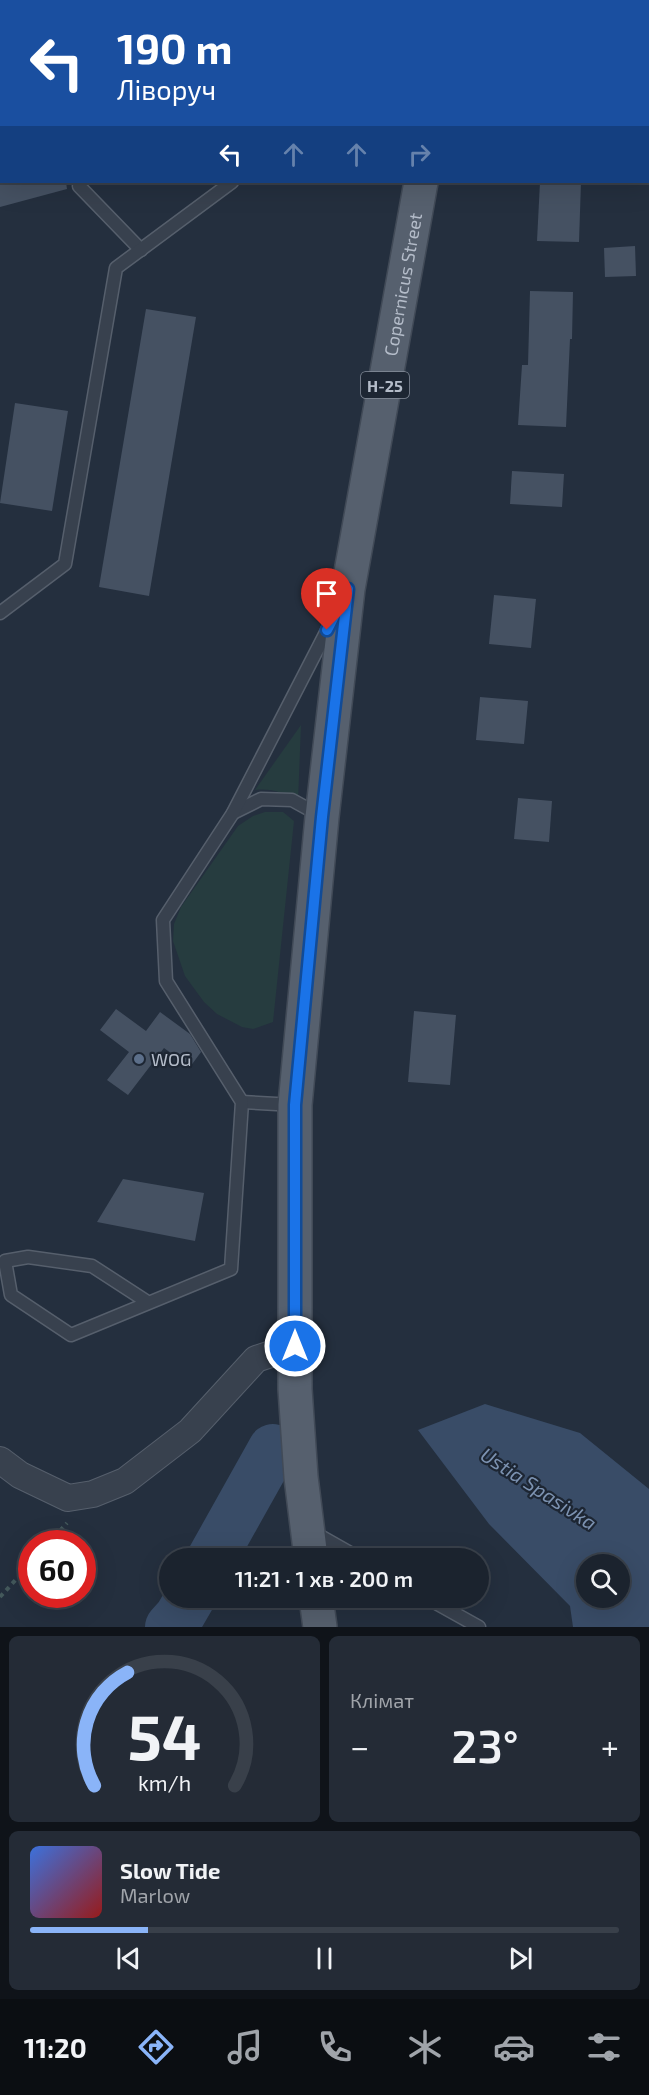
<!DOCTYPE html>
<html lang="uk">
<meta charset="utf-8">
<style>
:root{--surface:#1b232e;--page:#242b36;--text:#f1f3f6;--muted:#a0a4aa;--line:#39404a;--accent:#8ab4f8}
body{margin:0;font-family:"Exo 2",sans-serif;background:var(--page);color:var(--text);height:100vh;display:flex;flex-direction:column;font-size:22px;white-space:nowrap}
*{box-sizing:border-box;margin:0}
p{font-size:20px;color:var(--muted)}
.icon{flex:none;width:33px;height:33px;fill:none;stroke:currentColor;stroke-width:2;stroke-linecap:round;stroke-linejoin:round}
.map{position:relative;height:1627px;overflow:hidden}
.side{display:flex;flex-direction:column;gap:9px;padding:9px;background:#0f1319;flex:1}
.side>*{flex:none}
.top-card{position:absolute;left:0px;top:0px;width:650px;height:183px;box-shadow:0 6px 24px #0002,0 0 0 2px var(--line);background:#1a4fa0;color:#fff;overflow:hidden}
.controls{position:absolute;left:576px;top:1554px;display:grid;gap:12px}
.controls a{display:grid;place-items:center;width:54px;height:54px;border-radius:50%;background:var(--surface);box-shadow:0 6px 24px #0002,0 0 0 2px var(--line);font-size:30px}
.speed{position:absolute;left:18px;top:1530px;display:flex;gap:12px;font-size:30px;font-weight:700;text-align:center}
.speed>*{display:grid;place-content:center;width:78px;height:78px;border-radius:50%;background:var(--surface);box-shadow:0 6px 24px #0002,0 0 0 2px var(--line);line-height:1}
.speed .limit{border:9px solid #d22;background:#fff;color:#111}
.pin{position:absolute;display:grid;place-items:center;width:51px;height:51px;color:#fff;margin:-62px -26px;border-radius:50% 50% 50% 0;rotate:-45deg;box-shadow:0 0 6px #0007}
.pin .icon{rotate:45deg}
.me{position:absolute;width:66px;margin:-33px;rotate:0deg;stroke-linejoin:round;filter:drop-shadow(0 0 4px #0008)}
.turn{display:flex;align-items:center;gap:21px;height:126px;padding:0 18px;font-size:27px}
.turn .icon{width:78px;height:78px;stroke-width:2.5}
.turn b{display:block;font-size:42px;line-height:51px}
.lanes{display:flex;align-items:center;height:57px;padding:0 18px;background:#0003;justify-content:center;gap:30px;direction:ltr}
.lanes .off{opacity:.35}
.big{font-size:45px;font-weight:600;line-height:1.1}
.side .tile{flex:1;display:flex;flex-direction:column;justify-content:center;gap:9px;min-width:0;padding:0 21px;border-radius:9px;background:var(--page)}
.side .dial{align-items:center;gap:0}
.dial svg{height:156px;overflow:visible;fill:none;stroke:var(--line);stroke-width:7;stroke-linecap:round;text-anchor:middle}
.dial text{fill:var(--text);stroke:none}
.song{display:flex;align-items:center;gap:18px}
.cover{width:72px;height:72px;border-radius:9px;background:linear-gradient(135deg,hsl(220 70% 55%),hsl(0 70% 35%))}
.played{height:6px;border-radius:3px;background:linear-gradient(90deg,var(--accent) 20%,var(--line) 20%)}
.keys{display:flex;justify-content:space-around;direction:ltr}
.heat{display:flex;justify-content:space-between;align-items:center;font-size:33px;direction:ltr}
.side .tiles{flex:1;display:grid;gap:9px;grid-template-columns:1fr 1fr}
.tile:last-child{grid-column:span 2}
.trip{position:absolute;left:159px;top:1548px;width:330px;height:60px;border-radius:30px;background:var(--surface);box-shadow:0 6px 24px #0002,0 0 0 2px var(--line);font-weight:600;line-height:60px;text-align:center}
.menu{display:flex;height:96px;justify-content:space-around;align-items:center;background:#0b0e12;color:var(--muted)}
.menu .icon{width:42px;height:42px}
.menu .current{color:var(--accent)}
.menu b{font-size:27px;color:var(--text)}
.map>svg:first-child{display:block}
</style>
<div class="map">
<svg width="649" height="1627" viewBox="0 0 649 1627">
<rect width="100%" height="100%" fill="#242f3e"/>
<!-- green -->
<g fill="#263c3f">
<path d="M301 725 298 802C285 793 272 788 255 790Z"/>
<polygon points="265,812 283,812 294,821 273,1022 253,1029 242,1027 217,1014 204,1002 185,976 173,941 174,924 181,907 238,826 253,816"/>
</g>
<!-- water -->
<path fill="#394c67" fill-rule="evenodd" d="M485 1404 580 1433 649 1489V1627H573L570 1606 489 1524 418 1430ZM586 1564H620V1598H586Z"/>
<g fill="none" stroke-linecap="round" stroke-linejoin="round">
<!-- river -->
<g stroke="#394c67" stroke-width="50">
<polyline points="212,1558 273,1449"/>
<polyline points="170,1627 179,1617 190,1598"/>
</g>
</g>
<!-- building -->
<g fill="#455162">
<polygon points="0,182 66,182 67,189 0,207"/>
<polygon points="540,182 581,182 579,242 537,241"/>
<polygon points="635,246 636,276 605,277 604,248"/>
<polygon points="530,291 573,292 572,339 570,339 566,427 518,425 522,365 528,365"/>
<polygon points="146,309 196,317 149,596 99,587"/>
<polygon points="15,403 68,411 52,511 0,503"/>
<polygon points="512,471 564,474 562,507 510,504"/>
<polygon points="494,595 536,599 531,648 489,644"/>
<polygon points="480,697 528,701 524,744 476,740"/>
<polygon points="518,798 552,801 549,842 514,839"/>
<polygon points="116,1009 146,1031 160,1012 190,1034 201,1052 190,1067 164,1048 128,1095 107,1080 129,1052 100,1030"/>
<polygon points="414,1011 456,1015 450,1085 408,1082"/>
<polygon points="123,1179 204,1193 195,1241 97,1222"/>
</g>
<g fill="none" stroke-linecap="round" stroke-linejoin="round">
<!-- service casing -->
<g stroke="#565f6c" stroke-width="15">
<g id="service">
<polyline points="314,2 314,0"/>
<polyline points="0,16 2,19"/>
<polyline points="79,186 141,250"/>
<polyline points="0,613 65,564 116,268 232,182"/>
<polyline points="233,813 261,799 292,800 321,816"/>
<polyline points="242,1102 294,1105"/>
<polyline points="149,1303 92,1266 28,1257 5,1261 11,1295 71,1335 231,1269 242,1102 166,981 163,920 233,813 334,617"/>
<polyline points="313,1532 359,1558"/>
<polyline points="427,1598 479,1627"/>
</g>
</g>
<!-- minor casing -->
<g stroke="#565f6c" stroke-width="28">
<polyline id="minor" points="0,1460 20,1475 68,1498 93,1494 125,1481 190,1431 256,1359 295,1346"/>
</g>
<!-- primary casing -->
<g stroke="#414a57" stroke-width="36">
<g id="primary">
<polyline points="454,2 454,0"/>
<path id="s1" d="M311 1558 301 1477 295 1389V1105L322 817 348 589 421 182"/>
<polyline points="316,1598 320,1627"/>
</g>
</g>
<!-- path -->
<g stroke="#44595c" stroke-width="4" stroke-dasharray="4.5 4.5" stroke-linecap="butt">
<polyline points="48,1544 67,1523"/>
<polyline points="0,1597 32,1562"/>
</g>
<!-- service -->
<use href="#service" stroke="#38414e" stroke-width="12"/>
<!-- minor -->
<use href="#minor" stroke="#38414e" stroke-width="26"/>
<!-- primary -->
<use href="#primary" stroke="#56606e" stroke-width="33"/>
</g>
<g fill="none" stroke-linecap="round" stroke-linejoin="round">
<!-- route casing -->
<g stroke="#114b97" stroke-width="15">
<polyline id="route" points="295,1346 295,1105 322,817 348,589 327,630"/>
</g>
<!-- route -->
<use href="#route" stroke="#1a73e8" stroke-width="10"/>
</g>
<!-- markers -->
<circle fill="#5c6f8a" stroke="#1d2633" stroke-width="2" cx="139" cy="1059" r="6"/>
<g text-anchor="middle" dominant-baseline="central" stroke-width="4.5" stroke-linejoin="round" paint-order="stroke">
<!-- shield labels -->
<rect fill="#1d2633" stroke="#878f9c" stroke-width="1.5" x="361" y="372" width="48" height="26" rx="4.5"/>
<g font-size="16" font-weight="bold" fill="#b4bcc9">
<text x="385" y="385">Н-25</text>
</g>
<!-- street labels -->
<g font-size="18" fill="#b4bcc9" stroke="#1d2633">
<text stroke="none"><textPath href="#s1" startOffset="1282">Copernicus Street</textPath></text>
</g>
<!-- poi labels -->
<g font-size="18" fill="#b4bcc9" stroke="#1d2633" text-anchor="start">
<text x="151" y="1059">WOG</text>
</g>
<!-- water labels -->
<g font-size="20" font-style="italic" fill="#7c92b1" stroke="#1d2633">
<text transform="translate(539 1488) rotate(33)">Ustia Spasivka</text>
</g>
</g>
</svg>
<div class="controls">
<a><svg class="icon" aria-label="search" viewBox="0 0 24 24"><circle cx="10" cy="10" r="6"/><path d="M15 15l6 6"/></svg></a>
</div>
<div class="speed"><div class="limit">60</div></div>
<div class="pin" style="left:327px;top:630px;background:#d93025"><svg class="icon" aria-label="arrive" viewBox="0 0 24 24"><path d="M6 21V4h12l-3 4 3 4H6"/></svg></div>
<svg class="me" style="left:295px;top:1346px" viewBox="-20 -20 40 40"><circle r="17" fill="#1a73e8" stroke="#fff" stroke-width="3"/><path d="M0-11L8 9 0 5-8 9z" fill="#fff"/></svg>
<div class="trip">11:21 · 1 хв · 200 m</div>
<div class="top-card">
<div class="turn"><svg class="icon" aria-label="left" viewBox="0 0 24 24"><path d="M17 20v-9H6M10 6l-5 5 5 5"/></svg><div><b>190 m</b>Ліворуч</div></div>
<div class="lanes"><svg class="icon" aria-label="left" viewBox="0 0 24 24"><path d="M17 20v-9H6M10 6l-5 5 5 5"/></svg><svg class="icon off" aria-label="ahead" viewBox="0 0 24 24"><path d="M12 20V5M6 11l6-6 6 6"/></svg><svg class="icon off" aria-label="ahead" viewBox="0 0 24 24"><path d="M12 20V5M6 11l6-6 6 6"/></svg><svg class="icon off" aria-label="right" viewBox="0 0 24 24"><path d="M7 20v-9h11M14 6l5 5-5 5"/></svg></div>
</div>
</div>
<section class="side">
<div class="tiles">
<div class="tile dial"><svg viewBox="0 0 100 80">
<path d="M14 69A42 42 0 1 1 86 69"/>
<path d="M14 69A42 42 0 0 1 31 11" stroke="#8ab4f8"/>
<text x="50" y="56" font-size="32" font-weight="700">54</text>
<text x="50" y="72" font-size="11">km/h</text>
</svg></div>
<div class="tile"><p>Клімат</p>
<div class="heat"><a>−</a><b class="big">23°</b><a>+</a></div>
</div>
<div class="tile">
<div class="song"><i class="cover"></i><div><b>Slow Tide</b><p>Marlow</p></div></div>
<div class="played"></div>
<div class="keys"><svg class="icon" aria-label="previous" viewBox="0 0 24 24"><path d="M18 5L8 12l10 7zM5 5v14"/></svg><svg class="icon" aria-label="pause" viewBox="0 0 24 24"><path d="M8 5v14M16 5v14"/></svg><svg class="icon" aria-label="next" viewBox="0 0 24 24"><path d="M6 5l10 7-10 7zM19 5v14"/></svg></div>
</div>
</div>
</section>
<nav class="menu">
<b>11:20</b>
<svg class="icon current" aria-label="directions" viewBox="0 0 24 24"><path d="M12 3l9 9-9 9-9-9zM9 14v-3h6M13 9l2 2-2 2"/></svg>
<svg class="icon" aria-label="music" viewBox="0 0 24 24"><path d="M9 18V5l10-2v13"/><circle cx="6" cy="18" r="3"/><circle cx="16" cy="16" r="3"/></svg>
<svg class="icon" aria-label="phone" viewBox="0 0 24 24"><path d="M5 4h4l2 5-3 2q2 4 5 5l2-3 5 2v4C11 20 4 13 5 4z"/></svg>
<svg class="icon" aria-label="climate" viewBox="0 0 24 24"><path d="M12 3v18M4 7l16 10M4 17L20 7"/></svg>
<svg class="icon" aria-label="car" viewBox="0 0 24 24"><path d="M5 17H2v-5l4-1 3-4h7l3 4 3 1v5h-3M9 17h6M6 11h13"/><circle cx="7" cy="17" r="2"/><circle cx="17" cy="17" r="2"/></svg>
<svg class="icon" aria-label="filters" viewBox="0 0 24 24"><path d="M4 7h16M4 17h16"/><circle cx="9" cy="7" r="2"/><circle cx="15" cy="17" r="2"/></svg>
</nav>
